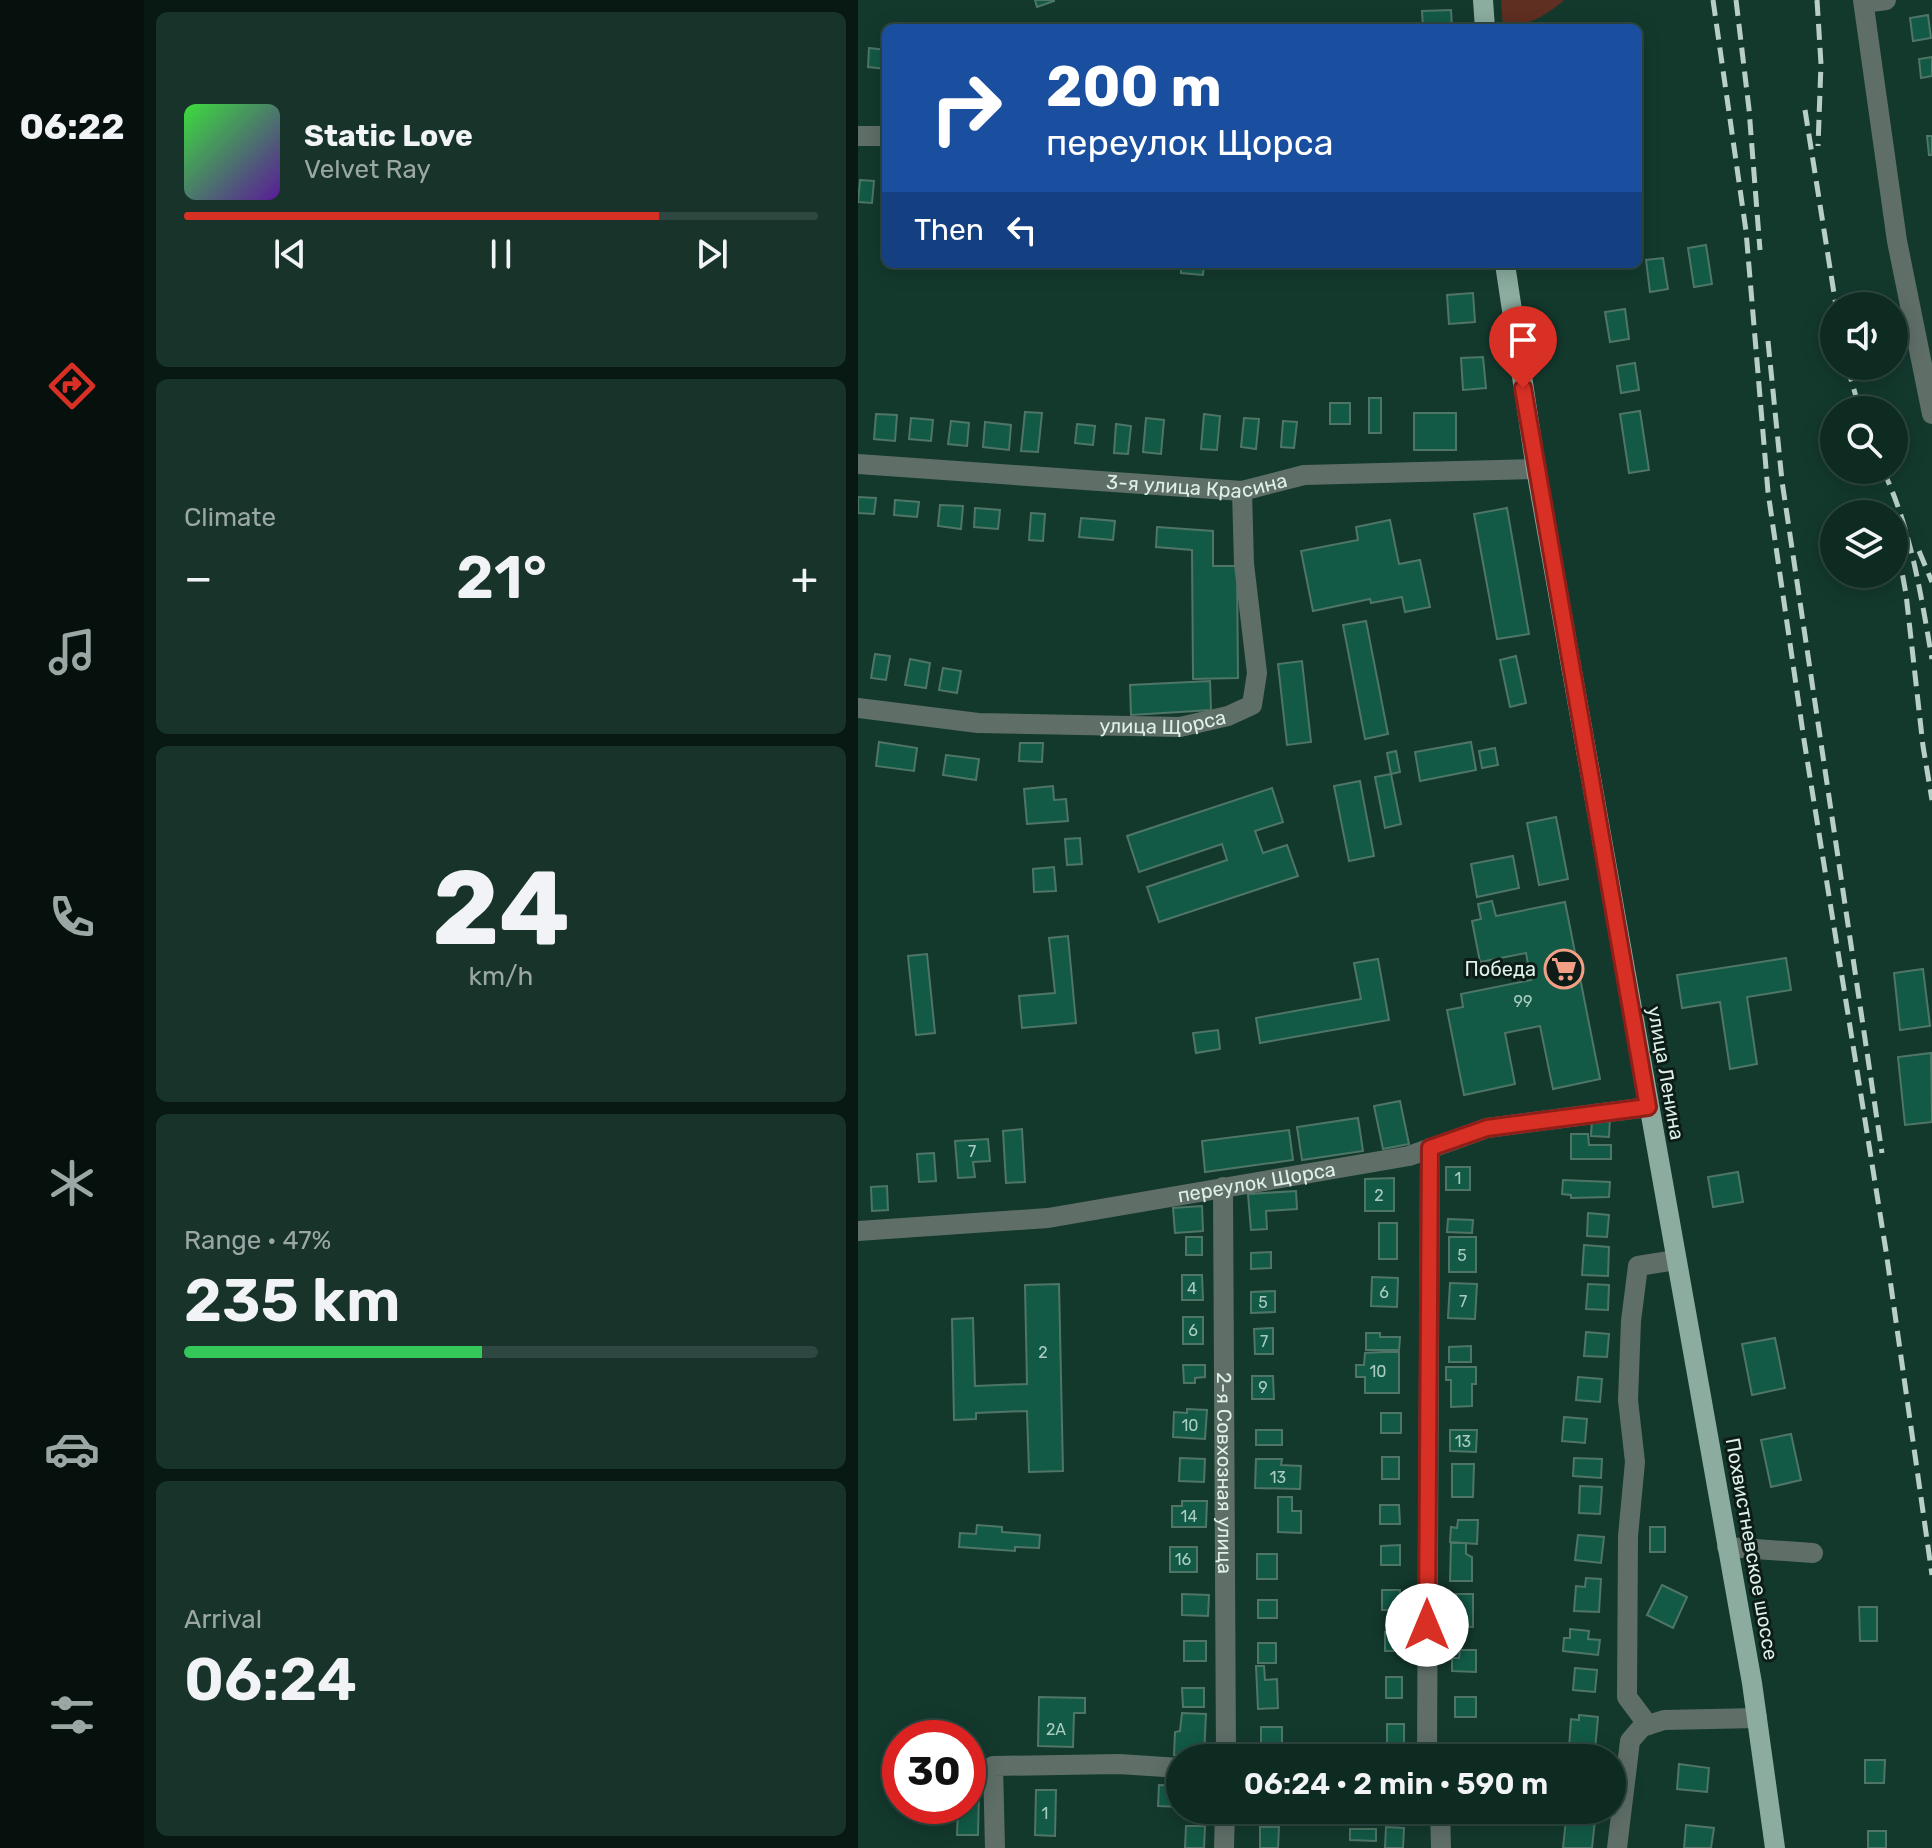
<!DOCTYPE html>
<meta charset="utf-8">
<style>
:root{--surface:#0e2b22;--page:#17332a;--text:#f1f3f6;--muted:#9ba7a5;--line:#2e4740;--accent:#d93025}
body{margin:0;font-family:Rubik,sans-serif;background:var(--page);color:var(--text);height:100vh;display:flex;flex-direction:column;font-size:30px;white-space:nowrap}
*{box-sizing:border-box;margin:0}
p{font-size:26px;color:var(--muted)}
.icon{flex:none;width:44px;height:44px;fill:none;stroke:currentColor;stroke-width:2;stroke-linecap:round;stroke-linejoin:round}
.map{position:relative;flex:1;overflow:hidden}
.drawer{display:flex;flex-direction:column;gap:12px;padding:12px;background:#081813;width:714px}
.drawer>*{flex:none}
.guide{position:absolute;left:24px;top:24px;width:760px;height:244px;border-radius:12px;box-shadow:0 4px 20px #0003,0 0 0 2px var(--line);background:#1a4fa0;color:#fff;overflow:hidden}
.controls{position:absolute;left:962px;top:292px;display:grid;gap:16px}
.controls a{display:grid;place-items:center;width:88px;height:88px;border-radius:50%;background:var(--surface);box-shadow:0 4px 20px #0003,0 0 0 2px var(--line);font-size:40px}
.speed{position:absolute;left:24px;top:1720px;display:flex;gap:16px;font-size:40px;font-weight:700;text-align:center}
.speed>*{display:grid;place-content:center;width:104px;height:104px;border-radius:50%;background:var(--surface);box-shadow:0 4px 20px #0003,0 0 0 2px var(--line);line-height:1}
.speed .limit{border:12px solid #d22;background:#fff;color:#111}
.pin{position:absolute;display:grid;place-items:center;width:68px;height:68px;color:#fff;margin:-82px -34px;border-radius:50% 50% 50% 0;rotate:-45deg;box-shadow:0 0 8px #0007}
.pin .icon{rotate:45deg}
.me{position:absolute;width:88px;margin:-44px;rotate:0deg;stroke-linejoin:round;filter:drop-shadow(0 0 6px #0008)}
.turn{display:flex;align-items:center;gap:28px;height:168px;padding:0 32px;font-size:36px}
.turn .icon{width:104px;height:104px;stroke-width:2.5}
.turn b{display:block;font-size:56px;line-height:68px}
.then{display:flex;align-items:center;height:76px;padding:0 32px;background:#0003;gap:16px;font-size:30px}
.big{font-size:60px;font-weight:600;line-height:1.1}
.drawer .tile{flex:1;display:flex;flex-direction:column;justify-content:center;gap:12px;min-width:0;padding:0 28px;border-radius:12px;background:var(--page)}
.drawer .dial{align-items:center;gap:0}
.dial b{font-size:104px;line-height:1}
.song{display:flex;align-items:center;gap:24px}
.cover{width:96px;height:96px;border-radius:12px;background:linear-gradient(135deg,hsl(120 70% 55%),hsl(270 70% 35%))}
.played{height:8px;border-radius:4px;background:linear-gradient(90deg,var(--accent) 75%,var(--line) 75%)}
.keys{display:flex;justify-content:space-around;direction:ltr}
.heat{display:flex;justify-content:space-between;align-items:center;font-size:44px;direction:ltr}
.charge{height:12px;border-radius:6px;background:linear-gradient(90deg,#34c759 47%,var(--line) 0)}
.trip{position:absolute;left:308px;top:1744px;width:460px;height:80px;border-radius:40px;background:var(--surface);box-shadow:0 4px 20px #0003,0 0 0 2px var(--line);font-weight:600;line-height:80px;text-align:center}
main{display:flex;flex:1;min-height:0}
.tabs{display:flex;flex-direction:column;width:144px;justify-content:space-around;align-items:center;background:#06110e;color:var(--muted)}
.tabs .icon{width:56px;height:56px}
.tabs .selected{color:var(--accent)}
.tabs b{font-size:36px;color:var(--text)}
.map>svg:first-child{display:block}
</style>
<main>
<nav class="tabs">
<b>06:22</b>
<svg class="icon selected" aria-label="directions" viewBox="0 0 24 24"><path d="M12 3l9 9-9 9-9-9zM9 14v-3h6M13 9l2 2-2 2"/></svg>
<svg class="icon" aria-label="music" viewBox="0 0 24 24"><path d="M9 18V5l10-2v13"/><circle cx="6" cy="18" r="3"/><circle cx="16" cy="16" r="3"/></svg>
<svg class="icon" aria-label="phone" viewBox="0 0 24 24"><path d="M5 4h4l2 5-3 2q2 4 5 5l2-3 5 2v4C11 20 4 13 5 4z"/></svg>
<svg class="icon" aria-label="climate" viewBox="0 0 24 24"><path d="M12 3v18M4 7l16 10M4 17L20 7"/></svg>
<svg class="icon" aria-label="car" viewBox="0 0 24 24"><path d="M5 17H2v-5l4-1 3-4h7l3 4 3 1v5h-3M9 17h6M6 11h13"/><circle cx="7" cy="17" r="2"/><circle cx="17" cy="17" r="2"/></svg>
<svg class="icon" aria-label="filters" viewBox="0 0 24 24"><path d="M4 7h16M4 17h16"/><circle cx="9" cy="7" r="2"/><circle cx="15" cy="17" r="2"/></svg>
</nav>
<section class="drawer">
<div class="tile">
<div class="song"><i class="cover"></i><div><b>Static Love</b><p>Velvet Ray</p></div></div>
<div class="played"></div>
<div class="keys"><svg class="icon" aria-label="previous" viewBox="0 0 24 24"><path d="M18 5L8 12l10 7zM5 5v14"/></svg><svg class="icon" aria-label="pause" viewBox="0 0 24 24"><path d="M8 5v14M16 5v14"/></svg><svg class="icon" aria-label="next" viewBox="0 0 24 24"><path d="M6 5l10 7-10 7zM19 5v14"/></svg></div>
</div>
<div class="tile"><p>Climate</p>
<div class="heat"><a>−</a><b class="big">21°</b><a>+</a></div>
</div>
<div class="tile dial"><b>24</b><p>km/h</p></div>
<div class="tile"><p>Range · 47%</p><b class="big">235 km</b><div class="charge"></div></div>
<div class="tile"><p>Arrival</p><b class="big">06:24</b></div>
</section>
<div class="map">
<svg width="1074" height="1848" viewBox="0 0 1074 1848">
<rect width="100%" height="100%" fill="#13392d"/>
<!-- green -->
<path fill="#5f2f21" d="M643 0H706C688 16 669 26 645 28Z"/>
<!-- building -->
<g fill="#125a46" stroke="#4f7567" stroke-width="2">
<polygon points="177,0 196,0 196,1 179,7"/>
<polygon points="593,10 594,28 565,28 564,11"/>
<polygon points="1070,15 1073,38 1055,41 1052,18"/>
<polygon points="11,48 28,50 28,69 10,67"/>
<polygon points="1074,57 1074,76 1063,78 1061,59"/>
<polygon points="1069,136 1074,136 1074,155 1071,155"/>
<polygon points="2,180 16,181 14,203 0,202"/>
<polygon points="848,245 854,284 836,287 830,248"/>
<polygon points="805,258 810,289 792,292 788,260"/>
<polygon points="323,264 346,264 345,275 323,273"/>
<polygon points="615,293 617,322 591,324 589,295"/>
<polygon points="767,309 771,339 752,342 747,312"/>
<polygon points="625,357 628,388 605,390 603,358"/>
<polygon points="777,363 781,390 763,393 759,366"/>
<rect x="511" y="398" width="12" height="35"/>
<rect x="472" y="403" width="20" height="21"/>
<polygon points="782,411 791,470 771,473 762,414"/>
<polygon points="167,412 184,413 180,452 163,451"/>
<rect x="556" y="413" width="42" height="37"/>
<polygon points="18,414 39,415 37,441 16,439"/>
<polygon points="346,414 362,416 359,450 343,449"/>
<polygon points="53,418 75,420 73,441 51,439"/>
<polygon points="288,418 306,420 303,454 285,452"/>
<polygon points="386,418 401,419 398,449 383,447"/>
<polygon points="93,421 111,423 109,446 90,444"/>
<polygon points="425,421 439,422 436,448 423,447"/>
<polygon points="127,422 153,425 151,450 125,447"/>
<polygon points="219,424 237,426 235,445 217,443"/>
<polygon points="258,424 273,426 270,454 256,453"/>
<polygon points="0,497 18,498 16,514 0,513"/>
<polygon points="37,500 61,502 59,517 36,515"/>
<polygon points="82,505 105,506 103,529 80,526"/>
<polygon points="117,508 142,510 140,529 116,527"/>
<polygon points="649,508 671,634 639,639 616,514"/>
<polygon points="173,513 187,514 185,541 171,540"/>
<polygon points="223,518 257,521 255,540 221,537"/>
<polygon points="532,520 541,564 562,560 572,607 547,612 544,597 513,603 512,599 455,611 443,551 500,540 498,527"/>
<polygon points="299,527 355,531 355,566 379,566 380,678 335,679 334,550 298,547"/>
<polygon points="508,621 530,734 507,739 485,625"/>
<polygon points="17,654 32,656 28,680 13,678"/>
<polygon points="658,656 668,703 652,707 642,660"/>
<polygon points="52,659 72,663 68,688 47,685"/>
<polygon points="444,661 453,742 429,745 420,664"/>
<polygon points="85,668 103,671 99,693 81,690"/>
<polygon points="352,681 353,710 273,715 272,685"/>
<polygon points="21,742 59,748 56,771 18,766"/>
<polygon points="613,742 618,770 562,781 557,752"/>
<polygon points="162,743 185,743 184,762 161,761"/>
<polygon points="637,748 640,765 624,768 621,751"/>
<polygon points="538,751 542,772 533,774 529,753"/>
<polygon points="88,755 121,759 118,780 85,775"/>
<polygon points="533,774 543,824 527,828 517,777"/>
<polygon points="502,781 516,856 491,861 476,786"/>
<polygon points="195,786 196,800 208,799 210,821 169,824 166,789"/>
<polygon points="414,788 425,822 397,831 405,853 429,845 440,876 301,922 289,887 369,860 364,844 281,872 269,836"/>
<polygon points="698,817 710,879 681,885 669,823"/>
<polygon points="222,838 224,864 209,865 207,839"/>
<polygon points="655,856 661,888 619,897 613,864"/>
<polygon points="196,867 198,891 176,892 175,869"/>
<polygon points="634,901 638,916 707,902 742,1079 695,1089 682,1026 647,1033 657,1084 606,1095 589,1010 605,1007 603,994 673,980 668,953 622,962 614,921 623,919 620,904"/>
<polygon points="210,936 218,1023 164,1028 161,996 197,993 191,938"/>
<polygon points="69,954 77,1033 58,1035 50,956"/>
<polygon points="928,958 933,990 889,997 899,1064 872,1069 862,1002 824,1008 819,975"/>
<polygon points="520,959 531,1020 402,1043 398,1018 503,999 496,963"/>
<polygon points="1065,969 1072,1026 1042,1030 1036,973"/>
<polygon points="360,1030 362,1049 338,1053 335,1033"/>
<polygon points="1073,1053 1074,1122 1047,1125 1040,1057"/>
<polygon points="542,1101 551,1144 525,1149 516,1106"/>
<polygon points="500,1118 505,1151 444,1160 439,1127"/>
<polygon points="734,1118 752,1118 751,1137 733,1136"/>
<polygon points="164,1129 167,1182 148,1183 145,1131"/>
<polygon points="431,1130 435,1160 347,1172 344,1141"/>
<polygon points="713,1134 730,1134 731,1145 753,1145 753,1159 713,1159"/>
<polygon points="130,1139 132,1161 115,1162 117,1177 100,1178 97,1141"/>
<polygon points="76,1153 78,1181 61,1182 59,1154"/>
<rect x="588" y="1167" width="24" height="23"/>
<polygon points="880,1172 885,1202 855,1207 850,1177"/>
<polygon points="536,1178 536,1211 507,1211 507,1179"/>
<polygon points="705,1180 752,1182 751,1197 713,1198 713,1195 704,1194"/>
<polygon points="29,1186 30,1210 14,1211 13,1187"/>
<polygon points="438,1191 439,1209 408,1211 409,1229 393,1230 390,1194"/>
<polygon points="344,1206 345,1231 317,1233 315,1208"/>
<polygon points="730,1213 751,1215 749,1237 729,1236"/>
<polygon points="590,1219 615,1220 614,1233 589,1232"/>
<rect x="521" y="1223" width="18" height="36"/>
<rect x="328" y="1237" width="16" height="18"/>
<rect x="591" y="1237" width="27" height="35"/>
<polygon points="726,1245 751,1247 750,1276 724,1275"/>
<polygon points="413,1252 413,1268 393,1269 393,1253"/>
<polygon points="324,1275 344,1275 345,1300 324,1300"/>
<polygon points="514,1277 540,1278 539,1307 513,1306"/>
<polygon points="592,1283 619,1284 617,1319 590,1318"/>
<polygon points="201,1284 205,1471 171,1472 169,1411 118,1413 118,1419 96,1420 94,1319 115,1318 117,1386 169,1384 167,1285"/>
<polygon points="730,1284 751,1285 750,1310 728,1309"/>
<polygon points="417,1291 417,1312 393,1313 393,1292"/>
<rect x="325" y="1317" width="20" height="27"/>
<polygon points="415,1328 415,1354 397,1354 396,1329"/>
<polygon points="728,1332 751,1334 749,1357 726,1356"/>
<polygon points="508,1333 522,1333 522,1337 542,1337 541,1350 508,1350"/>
<polygon points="917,1338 927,1388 894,1395 884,1344"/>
<polygon points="613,1346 613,1362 591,1362 591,1347"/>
<polygon points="526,1352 541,1352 541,1393 507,1393 507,1377 498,1377 498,1365 506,1365 507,1353"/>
<polygon points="325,1365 347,1365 347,1377 337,1378 337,1383 326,1383"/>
<polygon points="588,1367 618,1367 618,1384 614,1384 614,1406 593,1407 593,1380 588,1380"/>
<polygon points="394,1376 415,1376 416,1399 394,1399"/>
<polygon points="720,1377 744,1379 742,1402 718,1400"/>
<polygon points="329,1409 349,1410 347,1439 315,1437 316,1412 329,1413"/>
<rect x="523" y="1413" width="20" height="20"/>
<polygon points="706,1417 729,1419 727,1443 704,1441"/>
<rect x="398" y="1430" width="26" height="15"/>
<polygon points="592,1430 619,1430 618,1452 592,1451"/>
<polygon points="933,1434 943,1480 913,1487 903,1440"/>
<rect x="524" y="1457" width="17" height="22"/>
<polygon points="322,1458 347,1459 346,1482 321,1481"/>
<polygon points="716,1458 744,1459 743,1478 715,1476"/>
<polygon points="398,1459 424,1459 423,1465 443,1466 442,1489 397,1488"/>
<polygon points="594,1464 616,1464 615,1497 594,1497"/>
<polygon points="722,1486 744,1487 742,1514 721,1513"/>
<polygon points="420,1497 434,1497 434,1511 443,1511 443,1533 420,1532"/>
<polygon points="324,1501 349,1501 348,1527 314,1527 314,1506 324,1506"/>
<polygon points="522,1505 541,1505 542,1524 522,1524"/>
<polygon points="600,1520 620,1520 619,1544 592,1542 593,1527 599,1528"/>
<polygon points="119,1525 144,1527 144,1532 182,1535 181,1548 157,1547 157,1551 101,1547 102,1533 118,1534"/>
<rect x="792" y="1527" width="15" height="25"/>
<polygon points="720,1535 746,1537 743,1563 717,1560"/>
<polygon points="593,1543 608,1543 608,1554 614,1557 614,1581 592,1581"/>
<polygon points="542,1545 542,1565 523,1565 523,1546"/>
<rect x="312" y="1547" width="27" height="25"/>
<rect x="399" y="1554" width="20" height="25"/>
<polygon points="728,1578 743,1579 741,1612 716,1611 718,1586 727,1587"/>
<polygon points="804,1585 829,1597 815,1628 789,1615"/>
<rect x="524" y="1590" width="18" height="20"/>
<polygon points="324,1594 351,1595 350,1616 324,1615"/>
<polygon points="593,1594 615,1594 615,1627 592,1626"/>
<rect x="400" y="1600" width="19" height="18"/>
<polygon points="1001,1607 1019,1607 1019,1641 1002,1641"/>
<polygon points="712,1629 731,1631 730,1639 742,1640 740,1655 705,1651 706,1638 712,1638"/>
<rect x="527" y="1632" width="17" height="19"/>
<rect x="326" y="1641" width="22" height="20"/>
<rect x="400" y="1643" width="18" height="20"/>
<polygon points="602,1650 618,1650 618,1672 594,1671 594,1658 601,1658"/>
<polygon points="398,1666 406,1666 407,1680 419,1679 420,1708 400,1709"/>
<polygon points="717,1668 739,1670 737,1692 715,1690"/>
<rect x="528" y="1677" width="16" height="21"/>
<polygon points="324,1688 346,1688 346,1707 325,1707"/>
<polygon points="181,1697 227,1698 227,1713 216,1713 215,1747 180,1746"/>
<rect x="597" y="1697" width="21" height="20"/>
<polygon points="324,1713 348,1714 346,1756 316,1755 317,1732 322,1731"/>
<polygon points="721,1715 740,1717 737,1750 711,1748 713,1719 721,1720"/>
<rect x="529" y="1724" width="17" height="22"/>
<rect x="403" y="1727" width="21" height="27"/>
<polygon points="1007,1760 1027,1760 1026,1783 1007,1783"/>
<polygon points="821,1764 851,1768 849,1792 819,1789"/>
<polygon points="301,1785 322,1786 322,1807 300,1806"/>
<polygon points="110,1790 121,1790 120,1835 99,1835 100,1806 110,1806"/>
<polygon points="178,1790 198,1790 197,1836 177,1835"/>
<polygon points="332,1810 349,1810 349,1818 331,1818"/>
<polygon points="709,1810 738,1810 734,1848 705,1848"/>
<polygon points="828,1825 856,1828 853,1848 826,1848"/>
<polygon points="328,1826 347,1826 346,1848 327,1848"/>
<polygon points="402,1827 421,1827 420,1848 402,1848"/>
<polygon points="528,1827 546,1828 545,1848 527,1848"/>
<polygon points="492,1829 518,1829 518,1841 492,1840"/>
<rect x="1010" y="1831" width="18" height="17"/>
</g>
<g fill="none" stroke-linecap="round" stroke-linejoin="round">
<!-- minor -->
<g stroke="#5f6f68" stroke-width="20">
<polyline points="1005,0 1039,241 1074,414"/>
<polyline points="1006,3 1028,0"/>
<polyline points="0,136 28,136"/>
<path id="s1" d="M0 464 384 491 446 475 678 469"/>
<path id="s2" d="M0 708 120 723 322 727 370 716 394 705 399 673 386 564 384 491"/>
<path id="s3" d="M365 1187 368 1758"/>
<path id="s4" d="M0 1231 190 1218 551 1156 629 1128 790 1107"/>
<polyline points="869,1547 955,1553"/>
<polyline points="790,1725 769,1697 770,1536 777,1462 770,1400 773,1321 780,1266 818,1260"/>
<polyline points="569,1758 572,1148"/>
<polyline points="582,1810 583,1848"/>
<polyline points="137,1848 135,1766 261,1764 322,1768"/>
<polyline points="366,1848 367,1810"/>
<polyline points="759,1848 772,1741 784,1727 806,1720 899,1718"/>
</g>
<!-- primary -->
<g stroke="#8bac9f" stroke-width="20">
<polyline points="625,0 627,28"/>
<polyline points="647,264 678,469 894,1683 917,1848"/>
</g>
<!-- rail -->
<g stroke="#b8cfc6" stroke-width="5" stroke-dasharray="16 8" stroke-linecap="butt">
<polyline points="855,0 888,231 910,492 946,740 1028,1251 1074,1575"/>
<polyline points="878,0 891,109 902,250"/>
<polyline points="959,0 963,64 960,146"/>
<polyline points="947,110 978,306"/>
<polyline points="910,341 924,481 1024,1153"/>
<polyline points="989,366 1002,410"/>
<path d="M1025 470C1053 529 1063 595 1074 659"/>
<polyline points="1036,528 1048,594 1065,746 1074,800"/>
<polyline points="1061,551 1074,582"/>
</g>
</g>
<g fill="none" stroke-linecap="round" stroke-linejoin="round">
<!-- route casing -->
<g stroke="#8d1f18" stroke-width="20">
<polyline id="route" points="569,1625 572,1148 629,1128 790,1107 665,388"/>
</g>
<!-- route -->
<use href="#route" stroke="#d93025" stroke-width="14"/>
</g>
<!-- icons -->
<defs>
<g id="supermarket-ring" transform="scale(2)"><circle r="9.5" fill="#0d1c17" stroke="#f39f85" stroke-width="1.5"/><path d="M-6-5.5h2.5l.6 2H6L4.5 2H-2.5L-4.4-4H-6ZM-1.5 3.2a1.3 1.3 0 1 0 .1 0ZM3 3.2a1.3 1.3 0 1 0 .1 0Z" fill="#f39f85"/></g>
</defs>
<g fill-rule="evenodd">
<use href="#supermarket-ring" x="706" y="969"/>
</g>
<g text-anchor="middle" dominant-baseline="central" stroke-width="6" stroke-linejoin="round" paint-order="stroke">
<!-- number labels -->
<g font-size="16" fill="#aacbc0">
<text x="665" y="1001">99</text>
<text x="114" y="1151">7</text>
<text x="600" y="1178">1</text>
<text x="521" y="1195">2</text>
<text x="604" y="1255">5</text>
<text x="334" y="1288">4</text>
<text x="526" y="1292">6</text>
<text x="605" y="1301">7</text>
<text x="405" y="1302">5</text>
<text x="335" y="1330">6</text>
<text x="406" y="1341">7</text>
<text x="185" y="1352">2</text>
<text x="520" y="1371">10</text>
<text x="405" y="1387">9</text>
<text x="332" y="1425">10</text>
<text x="605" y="1441">13</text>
<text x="420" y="1477">13</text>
<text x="331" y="1516">14</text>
<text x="325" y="1559">16</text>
<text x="198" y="1729">2А</text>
<text x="187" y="1813">1</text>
</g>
<!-- street labels -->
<g font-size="20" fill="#ddf1e9" stroke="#0d1c17">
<text stroke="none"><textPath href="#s1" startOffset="340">3-я улица Красина</textPath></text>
<text stroke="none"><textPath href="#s2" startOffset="306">улица Щорса</textPath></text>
<text transform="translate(808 1073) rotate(80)">улица Ленина</text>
<text stroke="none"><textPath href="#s4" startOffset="402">переулок Щорса</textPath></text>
<text stroke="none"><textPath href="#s3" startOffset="286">2-я Совхозная улица</textPath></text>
<text transform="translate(894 1549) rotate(80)">Похвистневское шоссе</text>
</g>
<!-- poi labels -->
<g font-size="20" fill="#ddf1e9" stroke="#0d1c17" text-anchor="end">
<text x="678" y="969">Победа</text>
</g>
</g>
</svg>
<div class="controls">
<a><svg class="icon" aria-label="sound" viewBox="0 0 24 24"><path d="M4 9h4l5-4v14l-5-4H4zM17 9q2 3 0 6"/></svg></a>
<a><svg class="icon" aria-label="search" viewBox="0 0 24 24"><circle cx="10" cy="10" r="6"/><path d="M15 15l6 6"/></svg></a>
<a><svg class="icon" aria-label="layers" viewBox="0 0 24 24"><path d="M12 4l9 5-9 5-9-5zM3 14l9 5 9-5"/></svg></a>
</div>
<div class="speed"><div class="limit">30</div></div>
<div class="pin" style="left:665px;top:388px;background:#d93025"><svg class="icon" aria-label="arrive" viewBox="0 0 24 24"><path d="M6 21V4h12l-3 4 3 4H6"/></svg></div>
<svg class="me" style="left:569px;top:1625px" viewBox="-20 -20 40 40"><circle r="19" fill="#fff"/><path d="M0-13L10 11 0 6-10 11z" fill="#d93025"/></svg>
<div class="trip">06:24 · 2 min · 590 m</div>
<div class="guide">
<div class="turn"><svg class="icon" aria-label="right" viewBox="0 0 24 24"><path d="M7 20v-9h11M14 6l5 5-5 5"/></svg><div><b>200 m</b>переулок Щорса</div></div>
<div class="then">Then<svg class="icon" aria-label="left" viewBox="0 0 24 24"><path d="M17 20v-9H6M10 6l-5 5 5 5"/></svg></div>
</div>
</div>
</main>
